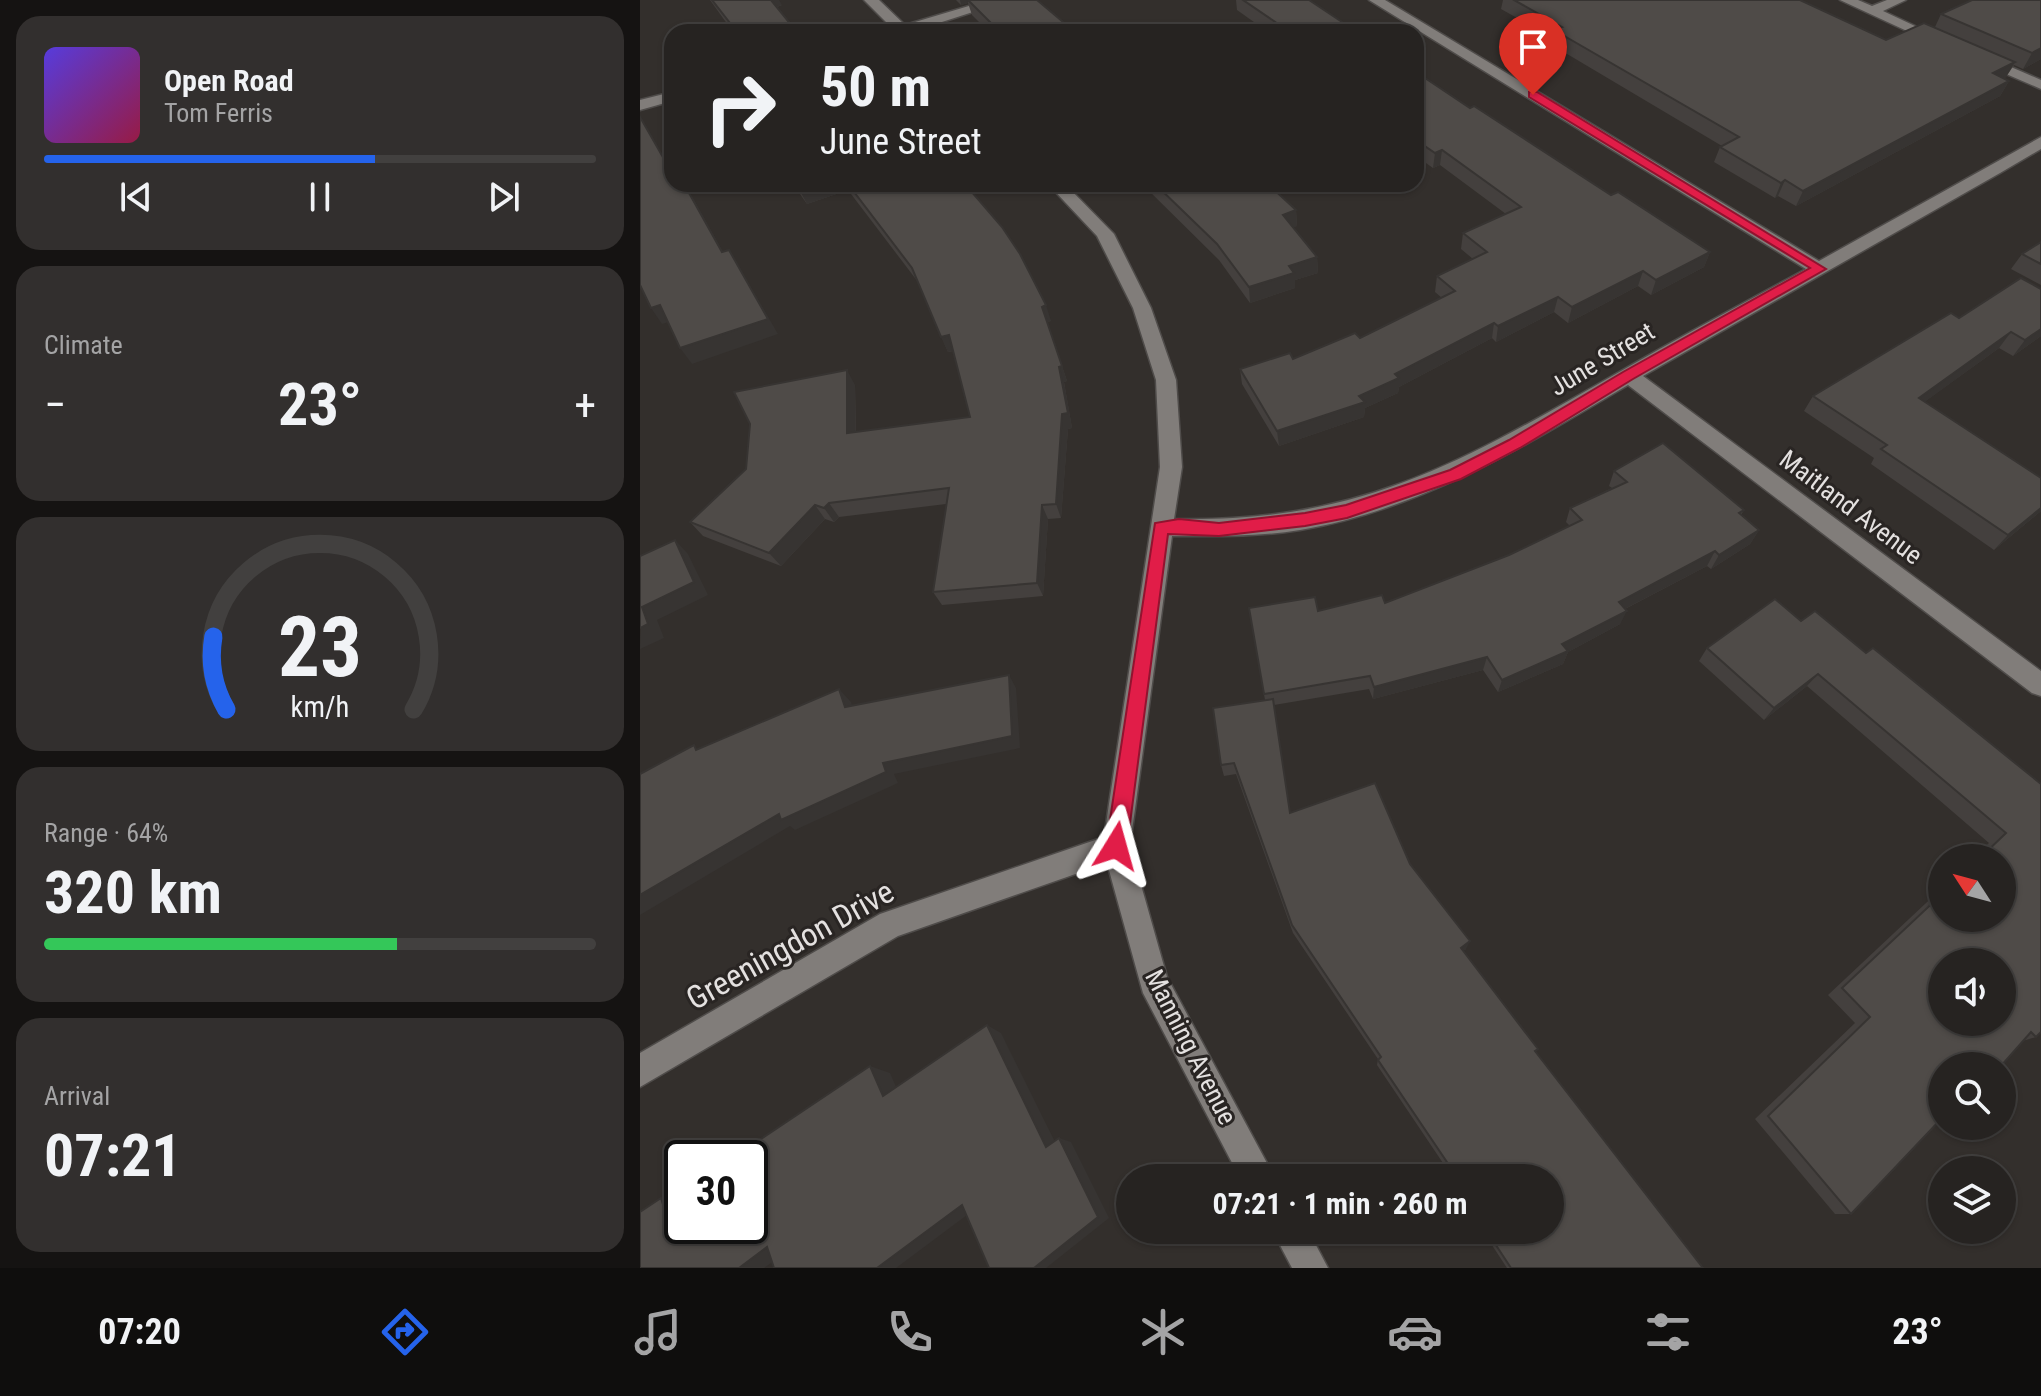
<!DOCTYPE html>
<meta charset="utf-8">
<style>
:root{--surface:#262321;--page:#322f2e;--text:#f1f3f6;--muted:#a4a4a5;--line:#42403f;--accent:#2563eb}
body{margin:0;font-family:"Roboto Condensed",sans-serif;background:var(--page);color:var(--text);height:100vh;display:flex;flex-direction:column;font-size:30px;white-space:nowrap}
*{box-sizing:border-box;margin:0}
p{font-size:26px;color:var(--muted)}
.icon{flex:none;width:44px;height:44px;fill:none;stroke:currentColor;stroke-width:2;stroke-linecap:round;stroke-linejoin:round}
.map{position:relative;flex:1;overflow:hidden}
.details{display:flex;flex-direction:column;gap:16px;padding:16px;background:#151312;width:640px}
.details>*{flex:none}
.hud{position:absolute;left:24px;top:24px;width:760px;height:168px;border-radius:24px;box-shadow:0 2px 6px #0004,0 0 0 2px var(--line);background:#262321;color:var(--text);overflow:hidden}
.needle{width:52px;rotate:306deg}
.fabs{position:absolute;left:1288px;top:844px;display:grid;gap:16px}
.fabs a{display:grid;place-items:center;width:88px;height:88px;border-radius:50%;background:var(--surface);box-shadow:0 2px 6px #0004,0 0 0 2px var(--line);font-size:40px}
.speed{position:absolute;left:24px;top:1140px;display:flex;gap:16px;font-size:40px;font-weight:700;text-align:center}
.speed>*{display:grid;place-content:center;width:104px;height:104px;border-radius:50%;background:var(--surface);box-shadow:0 2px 6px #0004,0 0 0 2px var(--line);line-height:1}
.speed .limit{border:4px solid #111;border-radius:12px;background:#fff;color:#111}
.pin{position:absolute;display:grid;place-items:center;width:68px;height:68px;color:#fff;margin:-82px -34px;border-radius:50% 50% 50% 0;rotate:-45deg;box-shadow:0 0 8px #0007}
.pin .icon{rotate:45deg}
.me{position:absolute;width:88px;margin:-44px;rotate:8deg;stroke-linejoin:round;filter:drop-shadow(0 0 6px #0008)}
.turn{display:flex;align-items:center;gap:28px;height:168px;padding:0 24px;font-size:36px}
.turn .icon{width:104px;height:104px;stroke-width:2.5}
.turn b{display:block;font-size:56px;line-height:68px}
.big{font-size:60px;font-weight:700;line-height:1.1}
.details .card{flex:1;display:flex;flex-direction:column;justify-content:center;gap:12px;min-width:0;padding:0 28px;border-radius:24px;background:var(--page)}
.details .dial{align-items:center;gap:0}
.dial svg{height:208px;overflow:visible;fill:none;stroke:var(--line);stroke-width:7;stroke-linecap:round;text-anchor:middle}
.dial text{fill:var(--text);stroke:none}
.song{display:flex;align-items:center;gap:24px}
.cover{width:96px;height:96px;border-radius:12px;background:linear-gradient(135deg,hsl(250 70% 55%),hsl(340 70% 35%))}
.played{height:8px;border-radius:4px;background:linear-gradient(90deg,var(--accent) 60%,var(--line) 60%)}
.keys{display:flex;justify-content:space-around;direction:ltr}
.heat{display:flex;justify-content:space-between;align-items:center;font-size:44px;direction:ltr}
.charge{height:12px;border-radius:6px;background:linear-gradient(90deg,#34c759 64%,var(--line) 0)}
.trip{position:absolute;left:476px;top:1164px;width:448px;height:80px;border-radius:40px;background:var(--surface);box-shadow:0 2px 6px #0004,0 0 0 2px var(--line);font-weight:700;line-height:80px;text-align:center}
.menu{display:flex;height:128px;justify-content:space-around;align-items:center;background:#0f0e0d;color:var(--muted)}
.menu .icon{width:56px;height:56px}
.menu .active{color:var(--accent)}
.menu b{font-size:36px;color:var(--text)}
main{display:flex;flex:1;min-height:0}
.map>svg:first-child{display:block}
</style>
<main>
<section class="details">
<div class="card">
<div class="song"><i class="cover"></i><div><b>Open Road</b><p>Tom Ferris</p></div></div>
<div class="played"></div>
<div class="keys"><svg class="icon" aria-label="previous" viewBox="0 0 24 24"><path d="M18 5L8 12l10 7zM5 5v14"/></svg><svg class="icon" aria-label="pause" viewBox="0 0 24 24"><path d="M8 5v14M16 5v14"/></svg><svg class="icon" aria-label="next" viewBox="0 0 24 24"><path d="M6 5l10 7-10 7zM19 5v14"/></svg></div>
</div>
<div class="card"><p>Climate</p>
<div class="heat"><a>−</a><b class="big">23°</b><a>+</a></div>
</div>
<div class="card dial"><svg viewBox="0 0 100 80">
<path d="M14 69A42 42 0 1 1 86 69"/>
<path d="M14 69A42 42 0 0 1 9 41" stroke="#2563eb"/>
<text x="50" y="56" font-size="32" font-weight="700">23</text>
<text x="50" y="72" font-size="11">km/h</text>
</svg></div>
<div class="card"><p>Range · 64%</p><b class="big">320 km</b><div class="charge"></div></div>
<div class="card"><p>Arrival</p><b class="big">07:21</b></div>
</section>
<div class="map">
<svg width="1401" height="1268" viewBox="0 0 1401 1268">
<rect width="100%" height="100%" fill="#332f2c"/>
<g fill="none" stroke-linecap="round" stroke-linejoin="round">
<!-- street casing -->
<g stroke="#4f4c4a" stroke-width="3">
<g id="street">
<polygon points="224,0 239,0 265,25 349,0 370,0 271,32 250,32 253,29"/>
<path d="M729 0H745L1179 261 1401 137V149L1360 173 1003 376 1401 671V696L1392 693 988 385C885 446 780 510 660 530 617 537 575 536 532 536L490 846 527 977 635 1178H600L503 993 467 863 258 936 0 1087V1053L240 914 464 837 520 467 516 380 493 308 457 236 408 184H425L474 234 511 308 536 380 542 467 534 519C723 523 823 461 981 371 1041 336 1104 303 1166 269Z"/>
<polygon points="1200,0 1218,0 1232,6 1247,0 1266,0 1243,11 1307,41 1295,44"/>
<polygon points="1341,54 1401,80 1401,89 1336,61 1336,55"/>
<polygon points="32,92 32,101 0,110 0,100"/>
<polygon points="632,1230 668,1230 688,1268 652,1268"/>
</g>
</g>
<!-- street -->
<use href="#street" fill="#817d7a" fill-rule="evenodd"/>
</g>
<!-- wall -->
<g fill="#44403e">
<polygon points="70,0 142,5 137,7 157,32 93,32"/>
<polygon points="316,0 397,0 435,32 349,32 332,15 328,3 321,5"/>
<polygon points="596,0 669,0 717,32 628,32 597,10"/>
<polygon points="863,0 1160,0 1246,40 1295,27 1301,14 1332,0 1401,59 1383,69 1374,65 1366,77 1364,78 1369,81 1360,96 1156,206 1138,196 1135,198 1074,162 1080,147 1082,146 912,45 913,38 861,9"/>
<polygon points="776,72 830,108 971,195 1070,252 1064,267 1011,295 998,286 928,323 914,312 856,342 852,338 759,387 758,393 725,408 724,417 639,446 602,384 600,369 653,359 720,338 802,298 795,292 797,276 833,259 821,249 823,233 866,214 800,165 793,168 776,156"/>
<polygon points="153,184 325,184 411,321 407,322 427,381 424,382 432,428 428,429 421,518 408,519 403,596 302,605 293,592 306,504 199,517 194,522 185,519 141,566 63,536 50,522 215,385 216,432 330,417 313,351 308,352 278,282 208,190 167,204"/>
<polygon points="502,184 628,184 656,210 657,226 653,227 677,257 678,273 655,280 655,288 610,303 579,260"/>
<polygon points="1401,242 1401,285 1371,269 1382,254"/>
<polygon points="1401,289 1401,336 1373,356 1359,348 1284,402 1401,511 1354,550 1231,464 1234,458 1164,411 1173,396"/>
<polygon points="974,471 1104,510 1101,515 1119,530 1110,544 1071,569 1067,566 985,609 980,624 928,652 923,664 858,692 843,670 733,699 729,689 634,705 650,813 770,864 826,949 823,951 895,1051 1063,1268 867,1268 842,1230 910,1230 910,1178 807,1178 806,1176 809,1172 737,1065 738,1059 653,933 596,774 584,776 581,765 625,700 609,608 678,611 745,603 869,555 930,526 926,522 930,508 972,488 969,486"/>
<polygon points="1161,621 1226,653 1401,784 1396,1037 1302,1066 1211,1214 1195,1214 1115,1119 1215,1023 1188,995 1302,888 1302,918 1362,858 1333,858 1349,843 1167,686 1124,720 1059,661 1067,648"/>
</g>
<!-- shaded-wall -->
<g fill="#373432">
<polygon points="129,0 139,0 142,5 133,8"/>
<polygon points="320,0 338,0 328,0 328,3 321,5"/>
<polygon points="1401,48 1401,59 1383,69 1392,53"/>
<polygon points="1375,62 1366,77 1345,88 1353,73"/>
<polygon points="1369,81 1360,96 1156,206 1163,191"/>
<polygon points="802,150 800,165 793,168 795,153"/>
<polygon points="1145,180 1138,196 1135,198 1141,183"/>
<polygon points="44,184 53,198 92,268 82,252"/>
<polygon points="174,184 206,184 208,190 167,204 159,189"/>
<polygon points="656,210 657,226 644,231 643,215"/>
<polygon points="89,250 138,334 52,364 40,348"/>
<polygon points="1070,252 1064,267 1011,295 1016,280"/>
<polygon points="677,257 678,273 655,280 655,288 610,303 609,287 649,266"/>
<polygon points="1003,271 998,286 928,323 932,307"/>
<polygon points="918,297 914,312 856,342 858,326"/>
<polygon points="20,305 32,321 22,324 11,308"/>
<polygon points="406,305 411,321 407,322 402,307"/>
<polygon points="854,323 852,338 759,387 758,393 725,408 724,417 639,446 637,431 755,374"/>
<polygon points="1401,329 1401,336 1373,356 1385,340"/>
<polygon points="1371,332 1359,348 1268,414 1279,398"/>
<polygon points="309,335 316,350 308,352 301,337"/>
<polygon points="422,366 427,381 424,382 432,428 428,429 421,518 416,504 422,414 419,367"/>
<polygon points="207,370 215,385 216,448 207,433"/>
<polygon points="189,503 199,517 194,522 184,508"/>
<polygon points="175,505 185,519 141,566 129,553"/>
<polygon points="402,505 408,519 403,596 397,583"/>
<polygon points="1401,508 1401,511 1354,550 1368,535"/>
<polygon points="1119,530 1110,544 1071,569 1079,555"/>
<polygon points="35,540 48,554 68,595 17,620 24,638 0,649 2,607"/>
<polygon points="1075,551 1067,566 973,615 979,602"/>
<polygon points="987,611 980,624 928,652 923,664 858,692 862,680 922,644"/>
<polygon points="847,657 843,670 733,699 734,687"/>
<polygon points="1178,674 1167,686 1124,720 1134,708"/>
<polygon points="369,675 376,688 380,748 254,774 258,783 155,830 150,826 0,915 0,895 139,814 243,763"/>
<polygon points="199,689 211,702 216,719 205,707"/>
<polygon points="830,941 826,949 817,956 821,948"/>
<polygon points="347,1025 361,1033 419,1150 406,1147"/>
<polygon points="230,1066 250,1073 262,1101 243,1096"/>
<polygon points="419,1138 431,1142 469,1218 406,1268 394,1268"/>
<polygon points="21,1198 42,1199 42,1224 29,1224"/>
<polygon points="322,1205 339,1206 256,1268 237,1268"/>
<polygon points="127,1247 153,1247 124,1268 99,1268"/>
</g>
<!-- building -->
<g fill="#4f4b48" stroke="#373432" stroke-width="2" fill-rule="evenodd">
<polygon points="72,0 131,0 157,32 110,32 109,30 97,32"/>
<polygon points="328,0 397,0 435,32 360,32"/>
<polygon points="603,0 669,0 717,32 650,32"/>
<polygon points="874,0 1160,0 1246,40 1284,23 1375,62 1353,73 1369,81 1163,191 1145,180 1141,183 1080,147 1099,137 914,30 922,27"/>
<polygon points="1332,0 1401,0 1401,48 1392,53 1301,14"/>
<polygon points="776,72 830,108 834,106 971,195 978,192 1070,252 1016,280 1003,271 932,307 918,297 858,326 854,323 755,374 759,378 719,396 725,402 637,431 600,369 650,353 653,359 715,333 720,338 815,291 797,276 847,252 823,233 881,207 802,150 795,153 776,140"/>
<polygon points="0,117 32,173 32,184 44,184 82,252 89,250 128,319 40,348 20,305 11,308 0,285"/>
<polygon points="156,184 174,184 159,189"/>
<polygon points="208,184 325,184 362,227 380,254 406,305 402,307 422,366 419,367 428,413 422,414 416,504 402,505 397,583 293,592 309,488 189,503 184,508 175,505 129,553 50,522 106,469 110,424 94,392 207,370 207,433 330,417 309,335 301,337 272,268"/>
<polygon points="515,184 628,184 656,210 643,215 677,257 649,266 654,273 609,287 577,244"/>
<polygon points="1401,242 1401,264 1382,254"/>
<polygon points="1381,278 1401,289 1401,329 1385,340 1371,332 1279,398 1401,478 1401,508 1368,535 1241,449 1247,445 1173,396 1311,313 1319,318"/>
<polygon points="1023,443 1104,510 1099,513 1119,530 1079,555 1075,551 979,602 987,611 922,644 928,651 862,680 847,657 734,687 730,676 624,694 609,608 675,597 678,611 742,595 745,603 869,555 942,520 930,508 987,482 974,471"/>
<polygon points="35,540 54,582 2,607 8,624 0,628 0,556"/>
<path d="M1135 599 1161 621 1175 611 1226 653 1233 648 1401 784V1032L1396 1037 1391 1032 1361 1066H1302V1118L1211 1214 1128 1116 1230 1017 1202 988 1302 894V918H1362V858H1340L1366 833 1178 674 1134 708 1067 648ZM1302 962H1362V1022H1302Z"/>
<polygon points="369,675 372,736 243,763 246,772 141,820 139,814 0,895 0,774 54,745 56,750 199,689 205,707"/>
<polygon points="633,699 650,813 735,783 770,864 830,941 821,948 898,1049 895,1051 1063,1268 871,1268 846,1230 910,1230 910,1178 812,1178 809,1174 813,1171 738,1060 741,1057 652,925 594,763 581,765 573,708"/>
<polygon points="347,1025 406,1147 419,1138 458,1217 394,1268 349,1268 322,1205 237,1268 134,1268 127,1247 99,1268 0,1268 0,1212 21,1198 29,1224 42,1215 42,1226 110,1226 110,1158 98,1158 97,1155 230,1066 243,1096"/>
</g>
<!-- route -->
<polygon fill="#e11d48" stroke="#92132f" stroke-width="2" points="889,92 897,92 1186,269 993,379 880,448 821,479 707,518 665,526 579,536 528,534 487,846 484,853 476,856 469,853 466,846 515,523 539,519 579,523 665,513 706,505 810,470 869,440 983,372 1170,268 889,97"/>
<g text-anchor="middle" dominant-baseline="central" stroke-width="6" stroke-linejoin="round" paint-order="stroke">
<!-- street labels -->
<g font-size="26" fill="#e4e1e0" stroke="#292523">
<text transform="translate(962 359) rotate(-31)">June Street</text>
<text transform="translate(1211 507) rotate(37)">Maitland Avenue</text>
<text transform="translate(551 1047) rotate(63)">Manning Avenue</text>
</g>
<!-- near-street labels -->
<g font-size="32" fill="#e4e1e0" stroke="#292523">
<text transform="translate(150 945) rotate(-29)">Greeningdon Drive</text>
</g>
</g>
</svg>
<div class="fabs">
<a><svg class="needle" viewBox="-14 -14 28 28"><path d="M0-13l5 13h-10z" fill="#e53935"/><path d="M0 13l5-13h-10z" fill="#a4a4a5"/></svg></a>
<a><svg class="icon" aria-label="sound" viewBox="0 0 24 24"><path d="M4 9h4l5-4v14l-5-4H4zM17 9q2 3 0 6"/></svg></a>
<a><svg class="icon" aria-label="search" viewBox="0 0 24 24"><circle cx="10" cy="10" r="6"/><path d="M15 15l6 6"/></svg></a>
<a><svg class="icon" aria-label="layers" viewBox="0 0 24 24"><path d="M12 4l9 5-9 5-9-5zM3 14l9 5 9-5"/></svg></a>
</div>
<div class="speed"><div class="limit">30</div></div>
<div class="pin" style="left:893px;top:95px;background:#d93025"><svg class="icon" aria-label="arrive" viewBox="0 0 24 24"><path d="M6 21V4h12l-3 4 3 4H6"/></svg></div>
<svg class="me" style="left:476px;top:846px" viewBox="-20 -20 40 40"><path d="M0-17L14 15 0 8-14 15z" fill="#e11d48" stroke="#fff" stroke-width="4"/></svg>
<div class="trip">07:21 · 1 min · 260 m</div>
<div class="hud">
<div class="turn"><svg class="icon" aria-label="right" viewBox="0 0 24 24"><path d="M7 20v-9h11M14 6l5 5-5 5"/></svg><div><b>50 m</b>June Street</div></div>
</div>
</div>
</main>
<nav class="menu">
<b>07:20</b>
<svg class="icon active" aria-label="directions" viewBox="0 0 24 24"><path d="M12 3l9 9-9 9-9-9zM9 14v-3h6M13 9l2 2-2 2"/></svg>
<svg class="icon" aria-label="music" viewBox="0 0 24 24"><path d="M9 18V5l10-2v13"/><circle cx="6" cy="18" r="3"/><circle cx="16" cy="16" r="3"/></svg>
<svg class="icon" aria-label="phone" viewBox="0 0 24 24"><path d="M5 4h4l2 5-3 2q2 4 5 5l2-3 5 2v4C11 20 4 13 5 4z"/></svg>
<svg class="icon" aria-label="climate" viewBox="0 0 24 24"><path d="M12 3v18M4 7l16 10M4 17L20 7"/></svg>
<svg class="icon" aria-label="car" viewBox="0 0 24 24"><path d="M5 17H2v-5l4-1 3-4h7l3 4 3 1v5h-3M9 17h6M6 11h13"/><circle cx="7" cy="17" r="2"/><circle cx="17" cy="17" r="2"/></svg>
<svg class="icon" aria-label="filters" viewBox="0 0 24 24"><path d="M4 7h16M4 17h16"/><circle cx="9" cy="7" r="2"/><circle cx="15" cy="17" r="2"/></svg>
<b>23°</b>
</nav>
